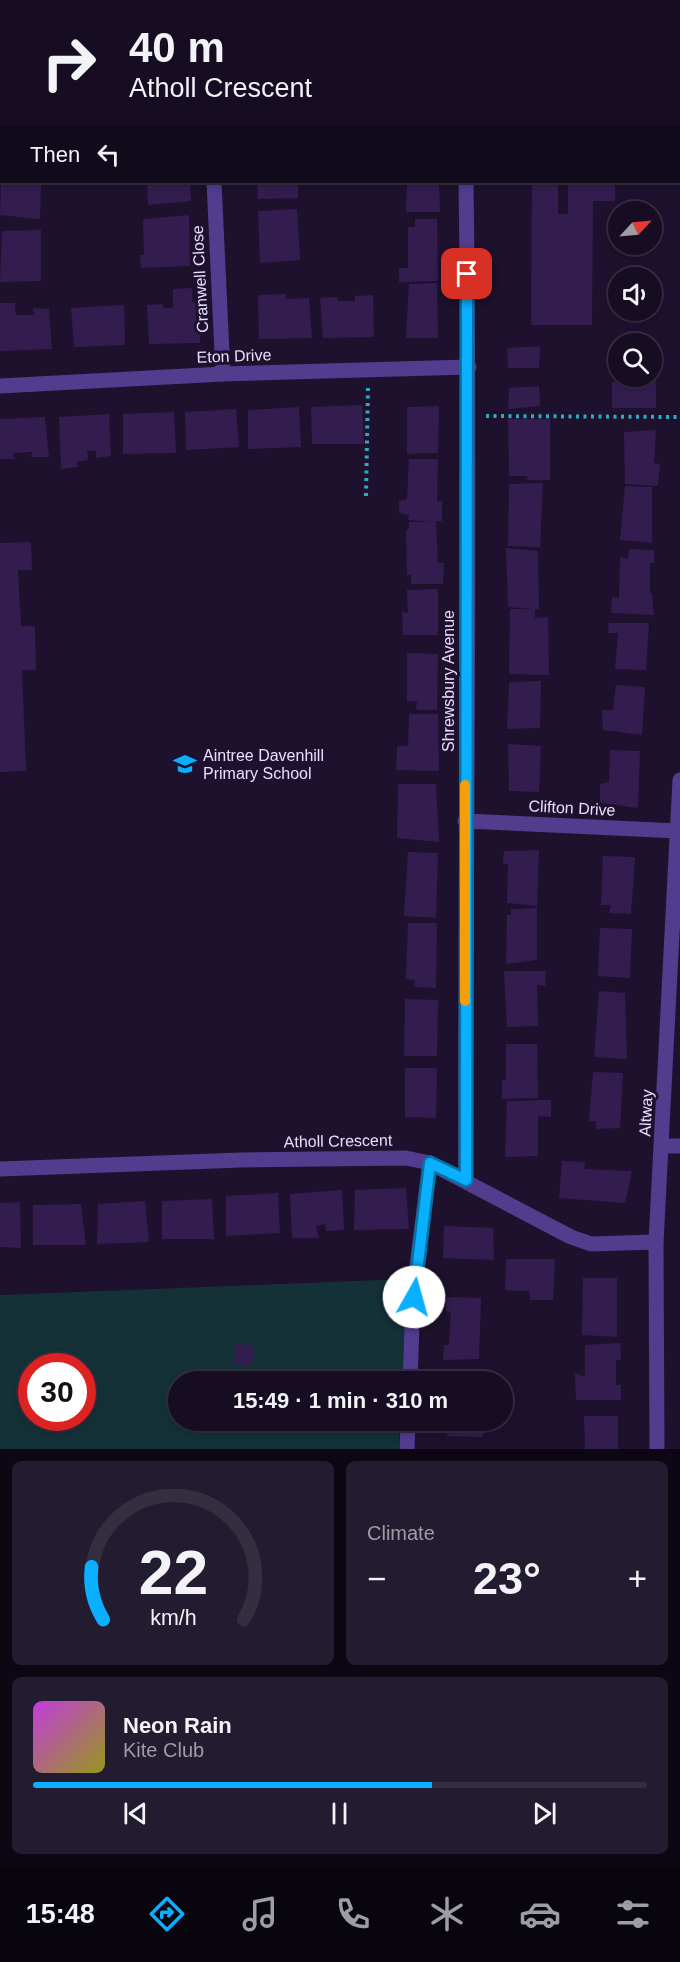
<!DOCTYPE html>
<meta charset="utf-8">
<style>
:root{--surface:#160d22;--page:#231b2f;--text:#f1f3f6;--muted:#9e9ca5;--line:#352d40;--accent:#0aafff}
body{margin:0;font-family:Helvetica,sans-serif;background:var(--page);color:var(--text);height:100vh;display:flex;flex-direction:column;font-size:22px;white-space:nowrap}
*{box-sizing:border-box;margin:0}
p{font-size:20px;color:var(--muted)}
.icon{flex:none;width:33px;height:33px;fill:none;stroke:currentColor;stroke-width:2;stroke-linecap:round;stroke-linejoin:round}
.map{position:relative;height:1449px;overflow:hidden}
.side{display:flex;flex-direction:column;gap:12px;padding:12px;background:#0c0713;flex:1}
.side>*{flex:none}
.top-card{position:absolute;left:0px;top:0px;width:681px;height:183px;box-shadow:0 3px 9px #0003,0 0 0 2px var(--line);background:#160d22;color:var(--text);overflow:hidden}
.needle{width:39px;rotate:64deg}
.controls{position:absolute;left:608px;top:201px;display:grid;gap:12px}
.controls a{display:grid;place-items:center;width:54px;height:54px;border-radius:50%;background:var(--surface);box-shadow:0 3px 9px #0003,0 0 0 2px var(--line);font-size:30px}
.speed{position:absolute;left:18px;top:1353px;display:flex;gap:12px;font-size:30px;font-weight:700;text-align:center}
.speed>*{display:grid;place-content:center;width:78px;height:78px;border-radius:50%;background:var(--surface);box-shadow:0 3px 9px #0003,0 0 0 2px var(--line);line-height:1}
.speed .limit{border:9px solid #d22;background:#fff;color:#111}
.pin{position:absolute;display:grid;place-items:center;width:51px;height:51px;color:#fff;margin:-26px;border-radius:12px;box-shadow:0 3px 9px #0006}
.me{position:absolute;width:66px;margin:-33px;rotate:7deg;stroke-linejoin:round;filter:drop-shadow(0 0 4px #0008)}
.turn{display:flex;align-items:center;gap:21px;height:126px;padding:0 30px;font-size:27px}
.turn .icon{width:78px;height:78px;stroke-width:2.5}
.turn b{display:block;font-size:42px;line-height:51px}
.then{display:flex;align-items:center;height:57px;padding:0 30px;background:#0003;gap:12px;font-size:22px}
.big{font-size:45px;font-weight:600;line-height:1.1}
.side .widget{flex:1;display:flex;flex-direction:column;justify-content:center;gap:9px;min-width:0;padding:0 21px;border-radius:9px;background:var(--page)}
.side .dial{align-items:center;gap:0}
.dial svg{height:156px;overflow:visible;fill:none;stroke:var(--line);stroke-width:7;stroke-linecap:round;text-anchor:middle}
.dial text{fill:var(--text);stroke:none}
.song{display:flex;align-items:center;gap:18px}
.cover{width:72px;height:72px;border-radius:9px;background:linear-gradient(135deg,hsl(290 70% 55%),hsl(60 70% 35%))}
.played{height:6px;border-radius:3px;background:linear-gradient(90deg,var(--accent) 65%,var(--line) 65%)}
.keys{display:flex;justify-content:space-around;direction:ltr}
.heat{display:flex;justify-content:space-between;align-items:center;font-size:33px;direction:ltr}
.side .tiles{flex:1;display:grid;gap:12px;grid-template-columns:1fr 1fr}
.widget:last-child{grid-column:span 2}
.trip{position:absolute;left:168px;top:1371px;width:345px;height:60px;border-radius:30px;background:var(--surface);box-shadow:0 3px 9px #0003,0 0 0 2px var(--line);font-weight:600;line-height:60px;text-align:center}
.dock{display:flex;height:96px;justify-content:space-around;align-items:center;background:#09050e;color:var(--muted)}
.dock .icon{width:42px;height:42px}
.dock .current{color:var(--accent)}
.dock b{font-size:27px;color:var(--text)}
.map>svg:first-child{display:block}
</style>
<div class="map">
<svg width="680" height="1449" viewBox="0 0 680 1449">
<rect width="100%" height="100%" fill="#1d112e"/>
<!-- green -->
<path fill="#143138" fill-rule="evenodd" d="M407 1279 402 1381 178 1382V1420L400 1421 399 1449H0V1295ZM32 1366H82V1418H32Z"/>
<!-- building -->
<g fill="#331d4f">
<polygon points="1,182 41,182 40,219 0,215"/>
<polygon points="147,182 190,182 191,201 148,205"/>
<polygon points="257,182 298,182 298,198 258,199"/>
<polygon points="407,182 439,182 440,212 406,212"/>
<polygon points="532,182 558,182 558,214 568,214 568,182 615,182 615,201 593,201 592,325 531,325"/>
<polygon points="297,209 300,260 260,263 258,211"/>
<polygon points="189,215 190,266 141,268 140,255 144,255 143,219"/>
<polygon points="415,219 437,219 438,281 399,282 399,268 408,268 408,227 415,227"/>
<polygon points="41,230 41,281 0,282 2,231"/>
<polygon points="437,283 438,338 406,338 409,284"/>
<polygon points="192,288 192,302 199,302 200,343 149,344 147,305 163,304 163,308 173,308 173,289"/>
<polygon points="286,294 286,299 309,298 312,338 259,339 258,295"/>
<polygon points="373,295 374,337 323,338 320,298 337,297 338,301 355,301 355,296"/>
<polygon points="0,303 15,303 16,315 34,315 33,308 49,309 52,349 0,351"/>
<polygon points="124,305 125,345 74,347 71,308"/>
<polygon points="540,346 539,368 508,368 507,348"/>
<polygon points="651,347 656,347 655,367 651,367"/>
<polygon points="651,373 656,373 656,408 612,408 612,382 625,381 625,376 651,376"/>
<polygon points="539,386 540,406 508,409 509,388"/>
<polygon points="362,405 364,444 312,444 311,407"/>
<polygon points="439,406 438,453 407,454 407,407"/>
<polygon points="299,407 301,447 248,449 248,410"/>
<polygon points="236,409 239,447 186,450 185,412"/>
<polygon points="174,412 176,453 123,454 123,414"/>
<polygon points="109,414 111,456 96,458 96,451 87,450 88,460 77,462 78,467 61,469 59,417"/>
<polygon points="45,417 49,457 31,457 32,452 13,453 15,459 0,459 0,419"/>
<polygon points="508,419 550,419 550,480 527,480 528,476 509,476"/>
<polygon points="656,430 654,463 660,464 658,486 625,484 624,432"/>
<polygon points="409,459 438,459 437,501 442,501 442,521 436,521 438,563 444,563 443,584 411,584 411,575 407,575 406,530 409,529 409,522 432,522 408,520 409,515 399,513 399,501 407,499"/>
<polygon points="543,483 540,547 508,546 509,484"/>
<polygon points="625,486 652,487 652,543 620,540"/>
<polygon points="31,542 32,570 18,570 21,626 35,626 36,670 22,670 26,771 0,772 0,543"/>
<polygon points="506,548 538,551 539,609 535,609 535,618 548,617 549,675 509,674 510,609 532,609 508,607"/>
<polygon points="629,549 654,550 654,563 650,563 650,593 652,594 654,615 611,613 612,597 619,598 620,557 628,559"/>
<polygon points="438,589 438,635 403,635 402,612 408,613 407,590"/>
<polygon points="609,623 649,623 646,670 615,669 618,633 608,633"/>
<polygon points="407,653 438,654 437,710 416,710 417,701 407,702"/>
<polygon points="541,681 540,728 507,729 509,682"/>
<polygon points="616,685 645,687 642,735 603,730 602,710 613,710"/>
<polygon points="409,714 438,714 439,771 396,770 397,746 408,746"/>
<polygon points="508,744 541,746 539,792 509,791"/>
<polygon points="610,750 640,751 638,808 600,803 600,784 609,782"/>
<polygon points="398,784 436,784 439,842 397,838"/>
<polygon points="539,850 537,906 507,903 508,864 503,864 504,851"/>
<polygon points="408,852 438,853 436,918 404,916"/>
<polygon points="603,856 635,857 631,914 609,913 611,905 601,905"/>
<polygon points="537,908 537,960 506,964 507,915 511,915 511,909"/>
<polygon points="408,923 437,923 436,988 414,987 415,980 406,979"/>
<polygon points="600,928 632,929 630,978 598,976"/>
<polygon points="504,971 546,971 545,986 537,985 538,1026 507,1027"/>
<polygon points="599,991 625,993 627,1059 594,1057"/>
<polygon points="405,999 438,1000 437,1056 404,1056"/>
<polygon points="506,1044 537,1044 538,1098 502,1099 502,1080 506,1080"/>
<polygon points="405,1068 437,1068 436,1118 405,1117"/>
<polygon points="593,1072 623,1073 620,1128 596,1129 596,1121 589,1121"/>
<polygon points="551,1100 551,1117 538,1116 538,1156 505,1157 507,1101"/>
<polygon points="562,1161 585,1162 584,1169 632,1171 625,1203 559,1198"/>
<polygon points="406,1188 409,1229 354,1230 355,1190"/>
<polygon points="342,1190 344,1230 326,1231 325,1224 316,1226 319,1238 292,1238 290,1194"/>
<polygon points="278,1193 280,1233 226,1236 226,1196"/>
<polygon points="212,1199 214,1239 162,1239 162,1201"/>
<polygon points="145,1201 149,1242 97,1244 98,1204"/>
<polygon points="20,1202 21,1248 0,1247 0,1203"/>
<polygon points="81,1204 86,1245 33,1245 33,1205"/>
<polygon points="444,1226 493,1228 494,1260 443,1258"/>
<polygon points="506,1259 555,1259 553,1300 530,1300 529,1291 505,1290"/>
<polygon points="583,1278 617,1278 617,1337 582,1335"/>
<polygon points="446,1297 481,1298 479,1359 443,1360 444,1345 449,1345 451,1312 446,1311"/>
<polygon points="620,1343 621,1360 616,1360 616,1385 621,1385 621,1400 576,1400 575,1373 585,1377 585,1345"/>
<polygon points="236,1344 254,1345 252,1366 234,1364"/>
<polygon points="449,1374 485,1375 484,1382 448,1382"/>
<polygon points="584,1416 618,1416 618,1449 585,1449"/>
<polygon points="452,1420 483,1420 483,1437 447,1436 448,1422"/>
</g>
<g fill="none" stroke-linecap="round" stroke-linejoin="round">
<!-- path -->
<g stroke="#2eaac3" stroke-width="4" stroke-dasharray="3 4.5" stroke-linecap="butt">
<polyline points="486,416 680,417"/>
<polyline points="366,496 368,386"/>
</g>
<!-- minor -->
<g stroke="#513c8e" stroke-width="15">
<polyline points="466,2 467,0"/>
<polyline points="214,182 223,374"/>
<path d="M466 182C471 514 465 847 466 1180"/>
<polyline points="0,386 223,374 469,367"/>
<polyline points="465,821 678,831"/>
<polyline points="662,1146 680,1146"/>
<polyline points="0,1169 241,1160 406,1158 430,1163 571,1237 591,1244 656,1242"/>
<polyline points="410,1382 413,1297 430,1163"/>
<polyline points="407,1449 408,1420"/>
<polyline points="657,1449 656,1242 680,780"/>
</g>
</g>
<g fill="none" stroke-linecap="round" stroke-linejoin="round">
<!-- route casing -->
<g stroke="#0672a6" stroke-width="15">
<polyline id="route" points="414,1297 430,1163 466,1180 467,274"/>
</g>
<!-- route -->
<use href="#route" stroke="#0aafff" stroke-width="10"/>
<!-- slow -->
<polyline stroke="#f59e0b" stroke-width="10" points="465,785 465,1001"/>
</g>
<!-- icons -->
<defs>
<g id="school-bare" transform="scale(1.8)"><path d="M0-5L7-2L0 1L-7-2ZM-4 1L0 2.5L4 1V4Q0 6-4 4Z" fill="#0aafff" stroke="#1d112e" stroke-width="2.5" paint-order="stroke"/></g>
</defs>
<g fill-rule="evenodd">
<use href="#school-bare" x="185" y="764"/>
</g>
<g text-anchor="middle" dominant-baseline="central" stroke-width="6" stroke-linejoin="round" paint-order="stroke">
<!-- street labels -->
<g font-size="16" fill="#e9deff" stroke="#1d112e">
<text transform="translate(200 279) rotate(-93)">Cranwell Close</text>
<text transform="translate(234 356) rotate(-2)">Eton Drive</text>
<text transform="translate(448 681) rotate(-90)">Shrewsbury Avenue</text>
<text transform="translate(572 808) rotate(3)">Clifton Drive</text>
<text transform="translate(646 1113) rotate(-87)">Altway</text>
<text transform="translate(338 1141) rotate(-1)">Atholl Crescent</text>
</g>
<!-- poi labels -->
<g font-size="16" fill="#e9deff" stroke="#1d112e" text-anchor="start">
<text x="203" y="755">Aintree Davenhill<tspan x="203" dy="18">Primary School</tspan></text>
</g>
</g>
</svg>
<div class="controls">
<a><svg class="needle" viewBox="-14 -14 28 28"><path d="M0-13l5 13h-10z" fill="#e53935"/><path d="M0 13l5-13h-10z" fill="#9e9ca5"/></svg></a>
<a><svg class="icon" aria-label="sound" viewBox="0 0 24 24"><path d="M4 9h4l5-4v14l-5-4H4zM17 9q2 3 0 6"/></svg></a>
<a><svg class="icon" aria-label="search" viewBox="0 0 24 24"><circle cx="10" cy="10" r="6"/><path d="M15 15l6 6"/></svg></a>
</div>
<div class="speed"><div class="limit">30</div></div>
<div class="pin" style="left:467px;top:274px;background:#d93025"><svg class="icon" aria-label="arrive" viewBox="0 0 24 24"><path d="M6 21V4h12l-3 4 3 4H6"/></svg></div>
<svg class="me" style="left:414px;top:1297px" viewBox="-20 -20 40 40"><circle r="19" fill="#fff"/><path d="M0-13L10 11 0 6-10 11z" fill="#0aafff"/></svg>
<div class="trip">15:49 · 1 min · 310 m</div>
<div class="top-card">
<div class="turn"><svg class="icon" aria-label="right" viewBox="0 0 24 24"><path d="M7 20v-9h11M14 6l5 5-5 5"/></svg><div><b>40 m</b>Atholl Crescent</div></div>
<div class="then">Then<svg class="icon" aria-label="left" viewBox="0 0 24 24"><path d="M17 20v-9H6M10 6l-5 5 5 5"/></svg></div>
</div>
</div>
<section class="side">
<div class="tiles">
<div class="widget dial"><svg viewBox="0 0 100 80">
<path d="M14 69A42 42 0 1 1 86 69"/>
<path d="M14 69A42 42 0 0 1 8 42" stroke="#0aafff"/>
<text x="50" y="56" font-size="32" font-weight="700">22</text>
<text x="50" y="72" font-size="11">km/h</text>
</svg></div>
<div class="widget"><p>Climate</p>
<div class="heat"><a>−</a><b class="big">23°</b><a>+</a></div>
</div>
<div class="widget">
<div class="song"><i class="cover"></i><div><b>Neon Rain</b><p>Kite Club</p></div></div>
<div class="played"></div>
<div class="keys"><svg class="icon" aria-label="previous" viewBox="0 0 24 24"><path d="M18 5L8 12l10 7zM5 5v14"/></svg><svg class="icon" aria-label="pause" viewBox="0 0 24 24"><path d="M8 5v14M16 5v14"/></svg><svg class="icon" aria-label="next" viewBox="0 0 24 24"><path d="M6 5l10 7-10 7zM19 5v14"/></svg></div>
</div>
</div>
</section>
<nav class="dock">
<b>15:48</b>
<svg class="icon current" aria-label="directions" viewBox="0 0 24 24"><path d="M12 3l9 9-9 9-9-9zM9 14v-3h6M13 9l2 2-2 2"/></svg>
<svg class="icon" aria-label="music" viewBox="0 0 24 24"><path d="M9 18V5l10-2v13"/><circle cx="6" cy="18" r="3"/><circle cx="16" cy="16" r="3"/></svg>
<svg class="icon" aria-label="phone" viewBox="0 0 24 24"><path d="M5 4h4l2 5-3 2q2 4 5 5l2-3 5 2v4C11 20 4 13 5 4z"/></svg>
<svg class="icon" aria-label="climate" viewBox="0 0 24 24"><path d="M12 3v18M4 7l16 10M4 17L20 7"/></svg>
<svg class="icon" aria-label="car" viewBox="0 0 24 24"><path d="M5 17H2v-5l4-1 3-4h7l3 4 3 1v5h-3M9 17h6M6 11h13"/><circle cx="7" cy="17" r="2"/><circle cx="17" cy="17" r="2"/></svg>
<svg class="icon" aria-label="filters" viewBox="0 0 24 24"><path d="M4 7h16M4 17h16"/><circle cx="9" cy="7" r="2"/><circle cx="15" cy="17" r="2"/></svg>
</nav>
